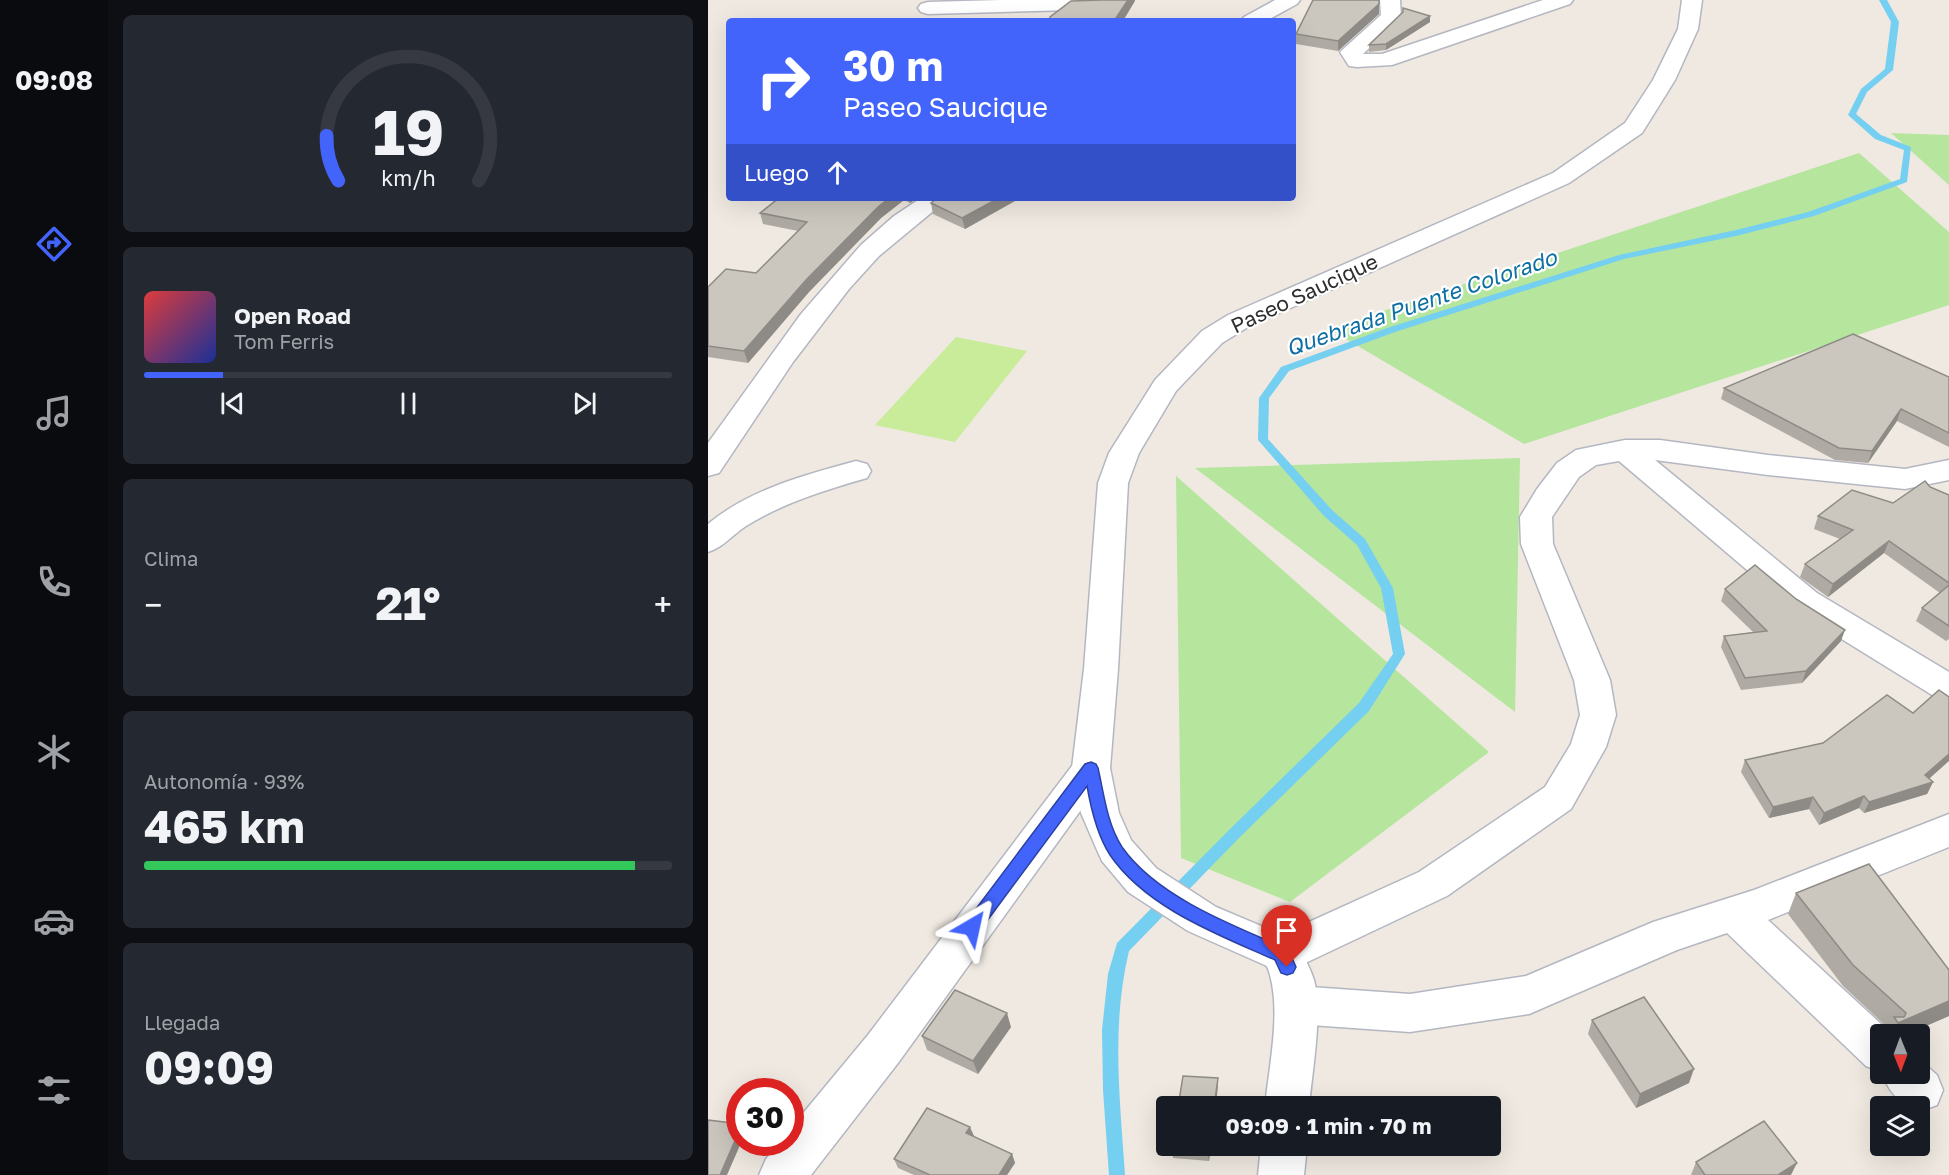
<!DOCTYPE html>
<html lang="es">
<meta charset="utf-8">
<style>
:root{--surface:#171b24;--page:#242831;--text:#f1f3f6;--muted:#9ea1a6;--line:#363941;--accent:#4264fb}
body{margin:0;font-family:"Golos Text",sans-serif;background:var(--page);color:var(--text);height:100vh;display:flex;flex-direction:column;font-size:22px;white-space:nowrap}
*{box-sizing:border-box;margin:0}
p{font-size:20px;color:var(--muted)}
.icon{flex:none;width:33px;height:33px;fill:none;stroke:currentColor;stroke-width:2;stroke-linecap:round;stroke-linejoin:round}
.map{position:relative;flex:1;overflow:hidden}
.side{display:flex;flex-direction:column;gap:15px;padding:15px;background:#0d0f14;width:600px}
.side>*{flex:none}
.guide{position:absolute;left:18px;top:18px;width:570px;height:183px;border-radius:6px;box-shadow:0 6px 24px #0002;background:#4264fb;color:#fff;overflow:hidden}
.needle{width:39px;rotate:179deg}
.controls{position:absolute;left:1162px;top:1024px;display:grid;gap:12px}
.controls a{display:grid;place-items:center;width:60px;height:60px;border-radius:6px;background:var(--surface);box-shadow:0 6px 24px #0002;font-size:30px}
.speed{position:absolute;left:18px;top:1078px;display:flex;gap:12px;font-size:30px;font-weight:700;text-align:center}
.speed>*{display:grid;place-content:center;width:78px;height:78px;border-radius:50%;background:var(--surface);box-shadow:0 6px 24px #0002;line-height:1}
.speed .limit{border:9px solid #d22;background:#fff;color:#111}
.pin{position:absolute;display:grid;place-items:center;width:51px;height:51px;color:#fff;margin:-62px -26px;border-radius:50% 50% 50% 0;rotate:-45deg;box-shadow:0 0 6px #0007}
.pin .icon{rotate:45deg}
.me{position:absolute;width:66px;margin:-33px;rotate:36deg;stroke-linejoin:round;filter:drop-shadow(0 0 4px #0008)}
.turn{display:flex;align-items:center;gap:21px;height:126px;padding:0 18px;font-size:27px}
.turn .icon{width:78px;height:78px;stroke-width:2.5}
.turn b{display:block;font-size:42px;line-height:51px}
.then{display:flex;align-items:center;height:57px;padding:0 18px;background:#0003;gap:12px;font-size:22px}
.big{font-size:45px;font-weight:700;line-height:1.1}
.side .tile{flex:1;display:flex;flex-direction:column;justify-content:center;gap:9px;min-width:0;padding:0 21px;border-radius:9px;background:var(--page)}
.side .dial{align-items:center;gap:0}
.dial svg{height:156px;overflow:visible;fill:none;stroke:var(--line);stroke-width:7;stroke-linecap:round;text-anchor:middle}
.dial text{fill:var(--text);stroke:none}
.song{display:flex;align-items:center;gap:18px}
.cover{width:72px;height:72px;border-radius:9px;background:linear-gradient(135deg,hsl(0 70% 55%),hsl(230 70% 35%))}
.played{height:6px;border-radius:3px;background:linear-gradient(90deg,var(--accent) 15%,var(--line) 15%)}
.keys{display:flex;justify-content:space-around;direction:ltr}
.heat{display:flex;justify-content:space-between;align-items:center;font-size:33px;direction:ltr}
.charge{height:9px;border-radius:4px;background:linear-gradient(90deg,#34c759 93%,var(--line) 0)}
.trip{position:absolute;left:448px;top:1096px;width:345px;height:60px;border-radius:6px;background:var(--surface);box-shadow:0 6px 24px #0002;font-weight:700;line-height:60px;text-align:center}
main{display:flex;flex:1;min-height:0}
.tab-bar{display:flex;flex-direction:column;width:108px;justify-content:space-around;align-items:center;background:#090b0e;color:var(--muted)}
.tab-bar .icon{width:42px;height:42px}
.tab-bar .current{color:var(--accent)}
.tab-bar b{font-size:27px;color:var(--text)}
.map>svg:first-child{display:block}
</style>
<main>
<nav class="tab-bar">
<b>09:08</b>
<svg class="icon current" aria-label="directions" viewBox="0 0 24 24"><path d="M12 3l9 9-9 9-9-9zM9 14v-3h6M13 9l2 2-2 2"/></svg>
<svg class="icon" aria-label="music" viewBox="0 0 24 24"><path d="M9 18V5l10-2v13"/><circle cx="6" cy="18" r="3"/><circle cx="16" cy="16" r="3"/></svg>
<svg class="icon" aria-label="phone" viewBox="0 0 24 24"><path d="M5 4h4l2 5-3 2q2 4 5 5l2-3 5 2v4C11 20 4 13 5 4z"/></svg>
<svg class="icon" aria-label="climate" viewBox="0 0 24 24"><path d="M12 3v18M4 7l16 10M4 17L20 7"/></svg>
<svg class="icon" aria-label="car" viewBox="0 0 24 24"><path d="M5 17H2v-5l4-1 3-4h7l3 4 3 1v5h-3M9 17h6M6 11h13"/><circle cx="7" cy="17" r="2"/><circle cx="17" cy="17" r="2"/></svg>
<svg class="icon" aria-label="filters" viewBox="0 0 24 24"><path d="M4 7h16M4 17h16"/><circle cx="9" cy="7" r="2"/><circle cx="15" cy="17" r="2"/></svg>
</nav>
<section class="side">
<div class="tile dial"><svg viewBox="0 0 100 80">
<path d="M14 69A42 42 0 1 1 86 69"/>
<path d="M14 69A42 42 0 0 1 8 46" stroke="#4264fb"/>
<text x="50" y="56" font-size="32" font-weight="700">19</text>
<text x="50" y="72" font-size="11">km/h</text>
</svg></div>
<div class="tile">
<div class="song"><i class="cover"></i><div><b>Open Road</b><p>Tom Ferris</p></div></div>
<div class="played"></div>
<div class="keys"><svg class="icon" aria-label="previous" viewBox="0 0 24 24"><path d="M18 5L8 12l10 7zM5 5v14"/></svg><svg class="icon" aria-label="pause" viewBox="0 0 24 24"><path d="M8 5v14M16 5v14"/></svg><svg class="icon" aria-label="next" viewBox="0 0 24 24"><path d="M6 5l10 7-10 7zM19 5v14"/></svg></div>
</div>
<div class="tile"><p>Clima</p>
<div class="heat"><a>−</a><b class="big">21°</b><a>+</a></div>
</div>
<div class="tile"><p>Autonomía · 93%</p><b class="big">465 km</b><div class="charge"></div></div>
<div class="tile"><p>Llegada</p><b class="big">09:09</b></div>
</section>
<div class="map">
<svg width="1241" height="1175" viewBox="0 0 1241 1175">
<rect width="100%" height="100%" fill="#efe9e1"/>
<!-- green -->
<g fill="#b6e59e">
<polygon points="1183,133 1241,135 1241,185"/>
<polygon points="1151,153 1241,232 1241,305 816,444 621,329"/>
<polygon points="812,458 807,712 487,468"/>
<polygon points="468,476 781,752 582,902 473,858"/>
</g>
<!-- pitch -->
<polygon fill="#c9ec9a" points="248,337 319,351 247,442 167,425"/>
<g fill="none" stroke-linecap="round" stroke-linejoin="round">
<!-- stream -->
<path fill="#75cff0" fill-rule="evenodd" d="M1171 0H1179L1191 22 1185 70 1159 92 1148 114 1173 135 1203 147 1199 182 1106 216 1028 236 916 259 687 332 581 371 561 398 560 439 624 510 657 539 685 588 697 654 661 711 531 838 421 951C403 1025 412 1100 417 1175H401L395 1090 394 1030 400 974 409 943 521 830 651 703 685 654 673 588 649 545 616 516 550 440 551 398 573 367 679 328 911 255 1028 230 1100 212 1192 179 1196 150 1167 139 1140 115 1153 89 1177 69 1183 22Z"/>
<!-- street casing -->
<g stroke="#b4b7c1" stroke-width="3">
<g id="street">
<polygon points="293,0 411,0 413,3 410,7 403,9 220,14 213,12 210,8 213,4 220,2"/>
<polygon points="567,0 592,0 589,4 558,21 533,21 536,17"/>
<polygon points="672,0 692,0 693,17 655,54 674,54 835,0 865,0 862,4 684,65 649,67 641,66 632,52 673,15"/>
<polygon points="213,198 241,198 171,256 141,289 85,362 11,473 0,476 0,443 93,314 153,245 186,216"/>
<polygon points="917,440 952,440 1060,455 1197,469 1241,460 1241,480 1197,489 1060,475 947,460 1109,593 1241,672 1241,702 1229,698 1085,609 911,461 888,465 871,477 844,517 845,544 902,680 908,715 898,747 863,809 739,896 589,967 574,972 559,967 553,954 559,941 711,872 837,787 863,744 872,715 866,680 813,544 812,517 829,489 849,463 868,450"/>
<path d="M148 461 159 464 163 471 159 478C117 490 75 503 38 526 24 535 16 547 0 552V524C42 489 97 475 148 461Z"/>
<polygon points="383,753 396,758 402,768 396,778 190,1063 103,1175 51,1175 58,1159 71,1143 82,1143 82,1129 160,1035 370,758"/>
<polygon points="1241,814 1241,847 1060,920 1185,1035 1173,1035 1173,1072 1158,1066 1019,933 969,950 821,1014 702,1032 588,1024 573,1019 567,1005 573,991 588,986 702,994 818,976 945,922 1046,890"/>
<path d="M1212 1060 1229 1075 1235 1090 1229 1105 1213 1111 1212 1107C1192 1107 1181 1091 1174 1074H1212Z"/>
</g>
</g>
<!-- secondary casing -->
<g stroke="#b4b7c1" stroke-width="3">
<g id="secondary">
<path d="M974 0H994L990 29 967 80 934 133 861 183 540 327 514 343 468 391 431 453 420 483 410 669 402 768 411 813 423 840 448 868 508 907 589 941C594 954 602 967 606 980 615 1013 604 1072 601 1107H557C561 1064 575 1007 559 966L480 931 420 892 394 861 389 850 373 813 364 768 376 669 390 483 401 453 447 380 494 331 520 315 845 173 917 123 945 80 970 29Z"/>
<polygon points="553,1146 599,1146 596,1175 550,1175"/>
</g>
</g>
<!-- street -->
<use href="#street" fill="#fff" fill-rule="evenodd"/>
<!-- secondary -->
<use href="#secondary" fill="#fff" fill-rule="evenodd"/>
</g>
<!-- wall -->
<g fill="#afaba4">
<polygon points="695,12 722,16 722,22 678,50 661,52 661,45"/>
<polygon points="671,14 630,51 588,44 588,34"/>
<polygon points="71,198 209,198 202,203 196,200 173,218 101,292 40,363 0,357 0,287 48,273 90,231 55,224 52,213"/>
<polygon points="229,198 312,198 257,229 225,214 223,203"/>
<polygon points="1241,377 1241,447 1189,421 1160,463 1127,460 1013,399 1016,388"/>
<polygon points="1222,487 1241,495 1241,639 1238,641 1208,621 1214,608 1232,593 1176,553 1120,597 1092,577 1097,564 1132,539 1106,529 1110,516 1185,503"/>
<polygon points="1017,589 1133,641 1094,683 1033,690 1013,647 1016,636 1045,632 1013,601"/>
<polygon points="1205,713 1221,778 1225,782 1219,794 1156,813 1151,808 1111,825 1101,809 1061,818 1033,772 1037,760 1115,743"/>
<polygon points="1088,893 1241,970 1241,1016 1197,1035 1176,1035 1180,1028 1135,986 1080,914"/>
<polygon points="884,1020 981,1083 928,1108 880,1034"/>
<polygon points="303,1027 270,1074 219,1050 214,1036"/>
<polygon points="266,1136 265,1137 304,1154 307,1163 299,1175 206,1175 190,1168 186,1159"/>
<polygon points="503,1146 501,1161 465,1158 464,1152"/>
<polygon points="988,1162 1083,1175 983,1175"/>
</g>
<!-- shaded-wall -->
<g fill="#8e8b86">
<polygon points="420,0 427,0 427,1 415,21 406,21"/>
<polygon points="671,4 671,14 630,51 630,41"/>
<polygon points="722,16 722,22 678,50 678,44"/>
<polygon points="181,198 195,198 196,200 173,218 101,292 40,363 36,351 98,280 170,207"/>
<polygon points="201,198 209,198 202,203"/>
<polygon points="291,198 312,198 257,229 254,218"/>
<polygon points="1193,409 1189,421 1160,463 1164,451"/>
<polygon points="1181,541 1176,553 1120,597 1125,584"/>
<polygon points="1137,630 1133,641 1094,683 1098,671"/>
<polygon points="1241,754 1241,761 1213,786 1225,782 1219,794 1156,813 1161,802 1217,775"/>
<polygon points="1156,796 1151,808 1111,825 1116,813"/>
<polygon points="1105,797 1101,809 1061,818 1065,807"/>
<polygon points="1241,1001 1241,1016 1197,1035 1183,1035 1190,1023"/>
<polygon points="299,1013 303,1027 270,1074 265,1061"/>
<polygon points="986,1069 981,1083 928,1108 932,1094"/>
<polygon points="510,1078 510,1085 508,1107 506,1107"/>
<polygon points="262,1127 266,1136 261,1142 258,1133"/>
<polygon points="32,1129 32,1143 33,1143 19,1175 12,1175"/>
<polygon points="501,1146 503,1146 501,1161 500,1155"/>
<polygon points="304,1154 307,1163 299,1175 291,1175"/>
<polygon points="1089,1163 1083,1175 1070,1175"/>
</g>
<!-- building -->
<g fill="#cbc7bf" stroke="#8e8b86" stroke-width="1.5">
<polygon points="394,0 420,0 406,21 341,21 342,17 363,1"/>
<polygon points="605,0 671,0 671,4 630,41 588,34"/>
<polygon points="695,8 722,16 678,44 661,45 695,12"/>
<polygon points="71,198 181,198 170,207 98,280 36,351 0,346 0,287 18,269 48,273 99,222 52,213"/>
<polygon points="229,198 291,198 254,218 223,203"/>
<polygon points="1145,334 1241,377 1241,433 1193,409 1164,451 1131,448 1016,388"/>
<polygon points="1217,481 1222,487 1241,495 1241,583 1181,541 1125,584 1097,564 1145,530 1110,516 1144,490 1185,503"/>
<polygon points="1047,565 1088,599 1137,630 1098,671 1037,678 1016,636 1059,631 1017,589"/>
<polygon points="1241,585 1241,626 1214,608"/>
<polygon points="1231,690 1241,697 1241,754 1217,775 1225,782 1161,802 1156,796 1116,813 1105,797 1065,807 1037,760 1115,743 1179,695 1205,713"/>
<polygon points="1161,864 1241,970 1241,1001 1190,1023 1186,1017 1196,1017 1198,1013 1145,965 1088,893"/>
<polygon points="247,990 299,1013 265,1061 214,1036"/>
<polygon points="936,997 986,1069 932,1094 884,1020"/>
<polygon points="475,1076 510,1078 506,1107 470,1107"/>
<polygon points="219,1108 262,1127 258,1133 304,1154 291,1175 222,1175 186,1159"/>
<polygon points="0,1120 32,1124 32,1129 12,1175 0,1175"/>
<polygon points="1056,1121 1089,1163 1070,1175 997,1175 988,1162"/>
<polygon points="465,1146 501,1146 500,1155 464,1152"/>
</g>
<!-- route -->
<path fill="#4264fb" stroke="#2b41a3" stroke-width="1.5" d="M383 762 388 764 390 768C396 794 399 824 414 847 449 897 526 926 580 949L588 967 585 973 579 975 573 973 567 960C511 935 438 908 402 855 389 835 383 809 379 786L270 933 264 935 258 933 256 927 258 922 377 764Z"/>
<g text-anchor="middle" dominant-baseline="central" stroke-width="4.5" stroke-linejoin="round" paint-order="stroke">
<!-- street labels -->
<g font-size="21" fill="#2e2e2e" stroke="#fff">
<text transform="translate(596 293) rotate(-25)">Paseo Saucique</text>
</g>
<!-- water labels -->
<g font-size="22" font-style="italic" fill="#0d6fa3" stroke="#fff">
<text transform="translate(713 302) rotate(-19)">Quebrada Puente Colorado</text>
</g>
</g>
</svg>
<div class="controls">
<a><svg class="needle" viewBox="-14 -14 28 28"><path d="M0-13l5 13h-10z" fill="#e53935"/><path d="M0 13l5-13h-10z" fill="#9ea1a6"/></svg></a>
<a><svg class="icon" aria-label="layers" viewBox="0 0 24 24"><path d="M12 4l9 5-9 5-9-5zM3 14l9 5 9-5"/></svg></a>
</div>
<div class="speed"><div class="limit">30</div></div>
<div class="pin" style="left:579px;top:967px;background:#d93025"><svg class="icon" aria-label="arrive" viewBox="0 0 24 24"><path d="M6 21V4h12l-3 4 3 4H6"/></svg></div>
<svg class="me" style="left:264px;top:927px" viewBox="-20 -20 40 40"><path d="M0-17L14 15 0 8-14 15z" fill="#4264fb" stroke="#fff" stroke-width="4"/></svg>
<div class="trip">09:09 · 1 min · 70 m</div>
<div class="guide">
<div class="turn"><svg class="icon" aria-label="right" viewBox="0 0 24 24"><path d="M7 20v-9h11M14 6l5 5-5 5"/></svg><div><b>30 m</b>Paseo Saucique</div></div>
<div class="then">Luego<svg class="icon" aria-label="ahead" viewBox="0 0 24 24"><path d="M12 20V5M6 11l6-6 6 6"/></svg></div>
</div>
</div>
</main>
